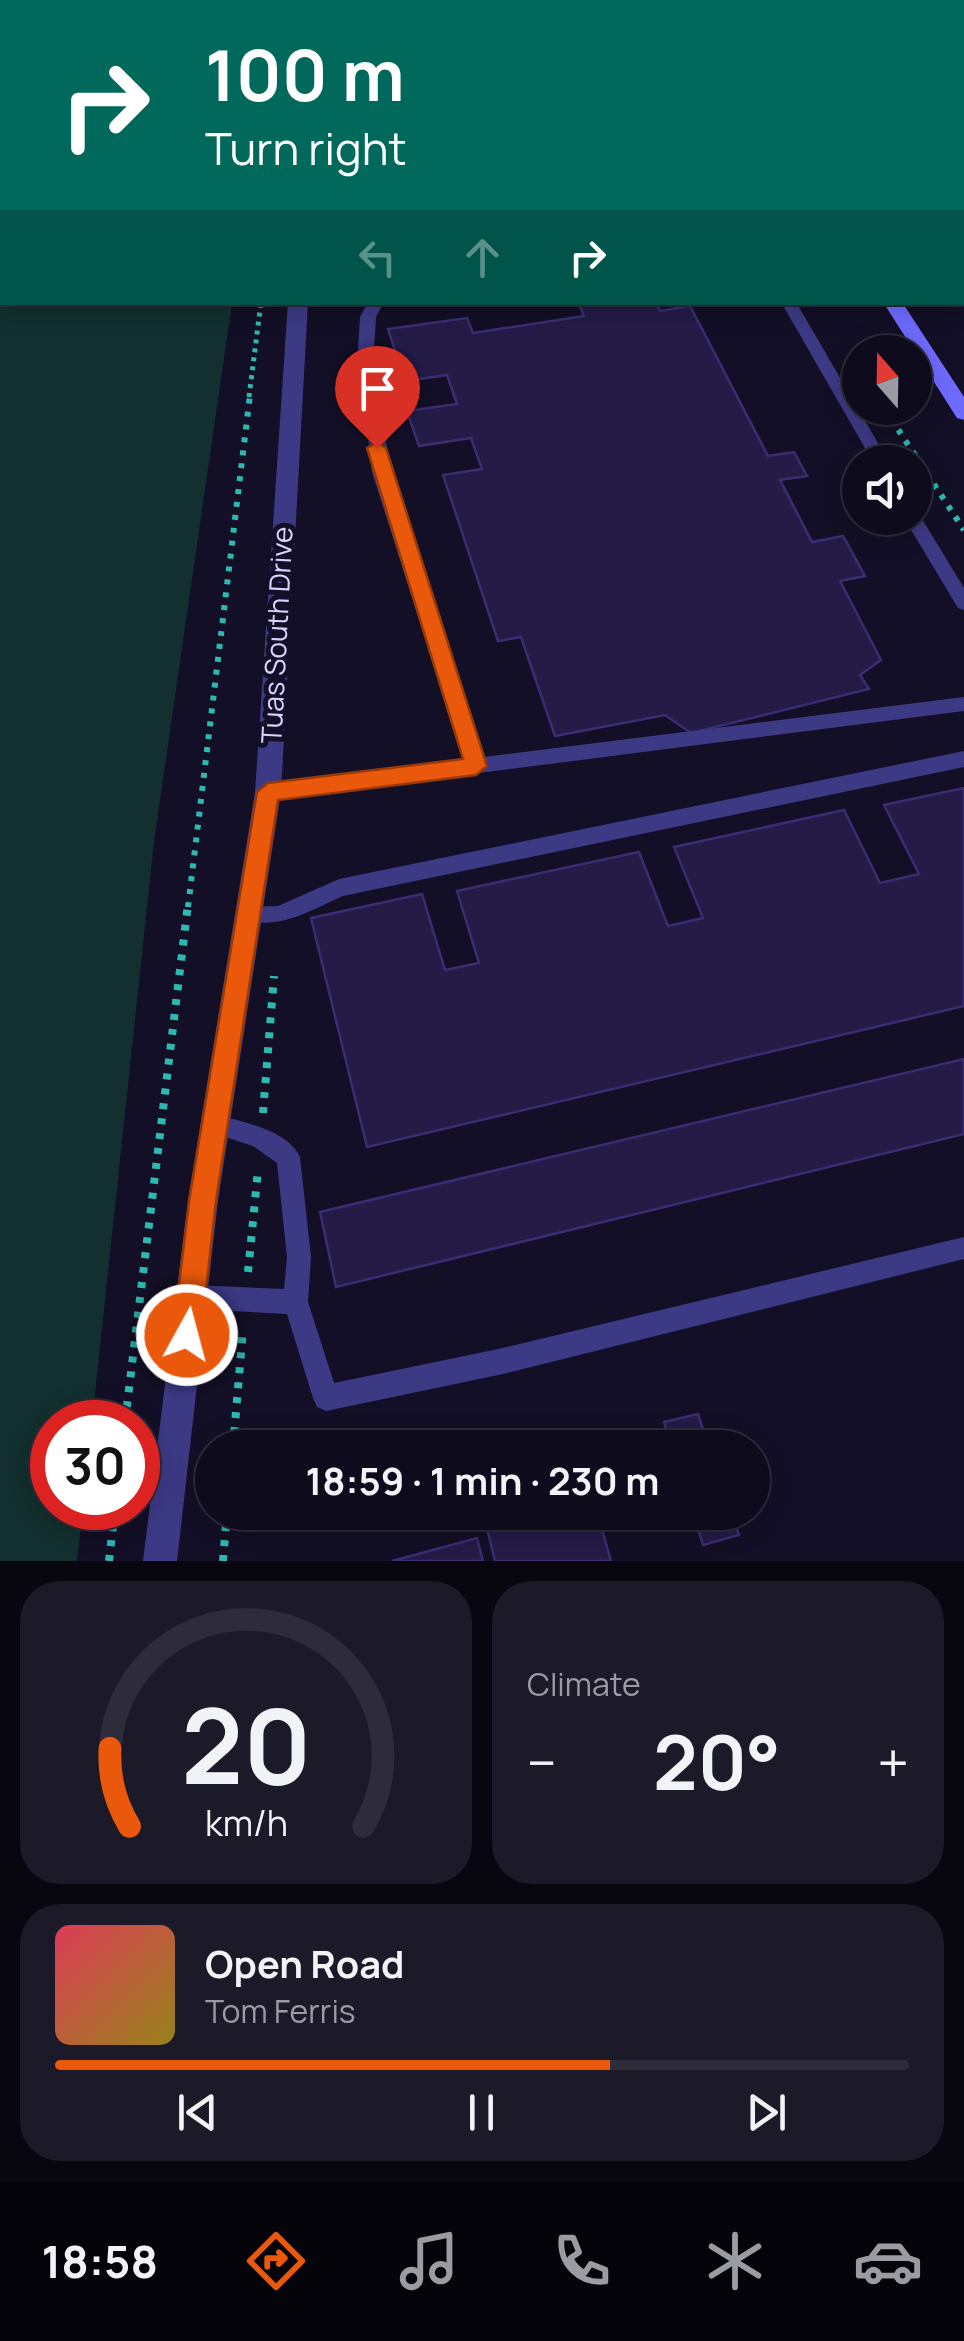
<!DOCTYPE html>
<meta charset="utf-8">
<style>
:root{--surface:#0e0b1c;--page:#1c1929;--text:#f1f3f6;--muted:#9b9ba3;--line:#2e2b3b;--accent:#ea580c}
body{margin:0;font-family:Manrope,sans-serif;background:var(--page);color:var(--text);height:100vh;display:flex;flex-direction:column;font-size:38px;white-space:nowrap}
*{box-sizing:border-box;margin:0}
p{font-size:32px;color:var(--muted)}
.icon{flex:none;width:55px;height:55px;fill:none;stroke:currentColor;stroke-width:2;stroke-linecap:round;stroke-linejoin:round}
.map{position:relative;height:1561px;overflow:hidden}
.panel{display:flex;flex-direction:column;gap:20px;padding:20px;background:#08060f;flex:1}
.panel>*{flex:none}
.top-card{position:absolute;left:0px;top:0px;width:965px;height:305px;box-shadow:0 5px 25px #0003,0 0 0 2px var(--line);background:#00695c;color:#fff;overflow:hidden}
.needle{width:65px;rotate:340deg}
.fabs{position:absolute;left:842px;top:335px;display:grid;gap:20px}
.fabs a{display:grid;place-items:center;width:90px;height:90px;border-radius:50%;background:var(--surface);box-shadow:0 5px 25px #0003,0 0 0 2px var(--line);font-size:50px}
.speed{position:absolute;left:30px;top:1400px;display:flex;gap:20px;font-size:50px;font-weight:700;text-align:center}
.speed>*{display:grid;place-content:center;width:130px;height:130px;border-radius:50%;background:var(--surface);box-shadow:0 5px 25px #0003,0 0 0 2px var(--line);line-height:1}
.speed .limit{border:15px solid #d22;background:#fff;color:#111}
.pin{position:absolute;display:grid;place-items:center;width:85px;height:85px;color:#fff;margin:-102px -42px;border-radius:50% 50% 50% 0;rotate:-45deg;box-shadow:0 0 10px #0007}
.pin .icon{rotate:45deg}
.me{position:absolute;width:110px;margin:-55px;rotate:7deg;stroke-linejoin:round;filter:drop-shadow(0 0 8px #0008)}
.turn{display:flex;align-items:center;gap:35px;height:210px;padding:0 40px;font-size:45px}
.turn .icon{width:130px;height:130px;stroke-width:2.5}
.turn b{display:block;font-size:70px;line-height:85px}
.lanes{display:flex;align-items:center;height:95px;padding:0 40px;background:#0003;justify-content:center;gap:50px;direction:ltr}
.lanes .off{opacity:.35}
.big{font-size:75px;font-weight:700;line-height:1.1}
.panel .card{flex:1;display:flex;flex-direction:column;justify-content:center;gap:15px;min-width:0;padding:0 35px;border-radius:40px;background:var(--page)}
.panel .dial{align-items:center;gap:0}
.dial svg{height:260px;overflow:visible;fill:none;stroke:var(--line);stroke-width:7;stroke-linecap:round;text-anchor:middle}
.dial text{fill:var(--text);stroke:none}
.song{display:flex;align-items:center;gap:30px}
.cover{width:120px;height:120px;border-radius:15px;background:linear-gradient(135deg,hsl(350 70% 55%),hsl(50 70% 35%))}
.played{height:10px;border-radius:5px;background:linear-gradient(90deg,var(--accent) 65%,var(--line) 65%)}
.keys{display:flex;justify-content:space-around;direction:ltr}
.heat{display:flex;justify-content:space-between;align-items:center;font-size:55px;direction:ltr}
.panel .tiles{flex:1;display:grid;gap:20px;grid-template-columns:1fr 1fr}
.card:last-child{grid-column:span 2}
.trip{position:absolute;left:195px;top:1430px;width:575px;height:100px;border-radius:50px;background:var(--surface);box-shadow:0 5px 25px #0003,0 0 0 2px var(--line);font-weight:700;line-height:100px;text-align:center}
.tabs{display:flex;height:160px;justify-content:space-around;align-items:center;background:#06040b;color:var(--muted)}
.tabs .icon{width:70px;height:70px}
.tabs .selected{color:var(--accent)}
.tabs b{font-size:45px;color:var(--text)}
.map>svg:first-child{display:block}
</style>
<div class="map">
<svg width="964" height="1561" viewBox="0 0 964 1561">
<rect width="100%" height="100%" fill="#130f26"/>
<!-- green -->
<polygon fill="#12302f" points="0,0 275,0 2,2 2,302 232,303 154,842 92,1422 52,1422 52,1508 83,1508 77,1561 0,1561"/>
<!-- building -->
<g fill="#241b47" stroke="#3b2d73" stroke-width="2.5">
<polygon points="578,302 656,302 660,311 690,306 768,456 794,452 807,476 780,480 812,542 843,536 865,576 840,581 881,660 860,675 869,689 691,733 665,715 555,736 521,637 498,641 443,475 482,469 471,438 419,446 407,411 457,404 447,375 405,381 388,329 467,318 473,333 584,316"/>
<polygon points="964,788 964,1006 367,1147 311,918 422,894 445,970 479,963 457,891 639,852 668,926 703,918 674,847 844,810 880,883 919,874 884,805"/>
<polygon points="964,1059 964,1134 336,1287 320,1212"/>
<polygon points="698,1414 709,1448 672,1448 664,1422"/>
<polygon points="483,1512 533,1512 535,1522 548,1518 546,1512 597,1512 611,1561 495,1561"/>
<polygon points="693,1512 731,1512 739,1535 703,1545"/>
<polygon points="477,1538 483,1561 392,1561"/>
</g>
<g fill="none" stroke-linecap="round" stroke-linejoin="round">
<!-- path-far2 -->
<polyline stroke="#2fb8b0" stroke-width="5" stroke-dasharray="4 5" stroke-linecap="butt" points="249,397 261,302"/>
<!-- path-far1 -->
<g stroke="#2fb8b0" stroke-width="6" stroke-dasharray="5 8" stroke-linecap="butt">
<polyline points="884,408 964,530"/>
<polyline points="188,907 250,395"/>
</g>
<!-- path -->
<g stroke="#2fb8b0" stroke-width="8" stroke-dasharray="6 9" stroke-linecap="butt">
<polyline points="263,1113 274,976"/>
<polyline points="248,1272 258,1170"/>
<polyline points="125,1422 188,904"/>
<polyline points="233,1448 243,1329"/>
<polyline points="109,1561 115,1508"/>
<polyline points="223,1561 227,1512"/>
</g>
<!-- lane -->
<g fill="#3d3a85" fill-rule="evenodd">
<polygon points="368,302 384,302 376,317 374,350 390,472 483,757 964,697 964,711 268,800 261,798 258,792 261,786 268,784 464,760 372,472 358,350 360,317"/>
<polygon points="781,302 796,302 889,462 873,462"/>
<polygon points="915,513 919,514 964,588 964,610 958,608 904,518 915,518"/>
<path d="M964 751V767L343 896C309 911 279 931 241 919L238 913 241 907 278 906 339 879Z"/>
<path d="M215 1114C241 1122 287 1129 300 1157L311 1257 308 1302 334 1383 503 1348 964 1237V1259L503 1374 326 1411 317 1407 313 1398 287 1314 192 1309 183 1305 180 1297 183 1289 192 1285 284 1289 287 1257 277 1163 253 1146 207 1131 203 1124 207 1117Z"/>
</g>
<!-- street -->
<g fill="#3d3a85" fill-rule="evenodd">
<rect x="326" y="0" width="16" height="2"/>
<polygon points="288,302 308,302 281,792 218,1201 177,1561 143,1561 188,1201 255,792"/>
</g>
<!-- secondary -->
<g fill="#6f6bff" fill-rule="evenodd">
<polygon points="692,0 709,0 710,2 694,2"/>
<polygon points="753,0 769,0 770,2 754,2"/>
<polygon points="964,294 964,307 955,302 962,302"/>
<polygon points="883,302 902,302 964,397 964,420 957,418"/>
</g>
</g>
<!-- route -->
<polygon fill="#ea580c" stroke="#983908" stroke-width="2.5" points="377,442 386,448 487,766 476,775 278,800 216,1201 201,1335 197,1345 187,1349 177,1345 173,1335 189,1201 257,792 268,783 463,759 367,448"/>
<g text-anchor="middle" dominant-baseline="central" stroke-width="10" stroke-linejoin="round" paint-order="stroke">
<!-- street labels -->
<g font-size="28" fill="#d9d4ff" stroke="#130f26">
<text transform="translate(276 635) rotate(-87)">Tuas South Drive</text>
</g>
</g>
</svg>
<div class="fabs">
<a><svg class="needle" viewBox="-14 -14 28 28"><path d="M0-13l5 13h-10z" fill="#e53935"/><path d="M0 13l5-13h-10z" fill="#9b9ba3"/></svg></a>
<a><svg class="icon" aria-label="sound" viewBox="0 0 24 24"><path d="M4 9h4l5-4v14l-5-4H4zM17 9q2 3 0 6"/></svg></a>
</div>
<div class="speed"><div class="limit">30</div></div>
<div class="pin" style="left:377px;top:448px;background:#d93025"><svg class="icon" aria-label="arrive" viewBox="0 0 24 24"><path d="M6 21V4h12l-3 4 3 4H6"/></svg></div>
<svg class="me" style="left:187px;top:1335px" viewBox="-20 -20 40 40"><circle r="17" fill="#ea580c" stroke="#fff" stroke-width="3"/><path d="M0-11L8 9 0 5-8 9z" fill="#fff"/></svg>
<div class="trip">18:59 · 1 min · 230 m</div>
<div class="top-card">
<div class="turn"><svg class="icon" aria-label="right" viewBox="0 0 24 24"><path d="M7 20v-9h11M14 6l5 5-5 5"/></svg><div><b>100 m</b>Turn right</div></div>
<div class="lanes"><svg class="icon off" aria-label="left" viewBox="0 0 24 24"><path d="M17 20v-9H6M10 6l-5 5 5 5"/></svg><svg class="icon off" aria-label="ahead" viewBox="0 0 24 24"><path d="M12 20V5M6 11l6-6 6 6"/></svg><svg class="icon" aria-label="right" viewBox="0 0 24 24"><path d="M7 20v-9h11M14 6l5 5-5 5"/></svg></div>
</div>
</div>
<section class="panel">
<div class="tiles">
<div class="card dial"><svg viewBox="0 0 100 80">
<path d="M14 69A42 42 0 1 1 86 69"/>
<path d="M14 69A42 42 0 0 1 8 45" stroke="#ea580c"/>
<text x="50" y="56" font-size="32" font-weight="700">20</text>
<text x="50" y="72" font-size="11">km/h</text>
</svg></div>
<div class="card"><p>Climate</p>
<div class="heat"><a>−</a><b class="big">20°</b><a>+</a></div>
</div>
<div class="card">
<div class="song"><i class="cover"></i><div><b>Open Road</b><p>Tom Ferris</p></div></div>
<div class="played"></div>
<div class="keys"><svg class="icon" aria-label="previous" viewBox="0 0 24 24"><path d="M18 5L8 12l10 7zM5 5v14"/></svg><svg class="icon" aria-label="pause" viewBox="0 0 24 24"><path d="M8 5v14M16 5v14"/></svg><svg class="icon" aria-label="next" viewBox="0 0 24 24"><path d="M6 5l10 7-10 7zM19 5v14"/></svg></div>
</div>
</div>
</section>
<nav class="tabs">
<b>18:58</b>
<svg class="icon selected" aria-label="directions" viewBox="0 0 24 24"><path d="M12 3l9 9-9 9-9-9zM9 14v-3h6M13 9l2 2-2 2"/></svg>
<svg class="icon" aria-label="music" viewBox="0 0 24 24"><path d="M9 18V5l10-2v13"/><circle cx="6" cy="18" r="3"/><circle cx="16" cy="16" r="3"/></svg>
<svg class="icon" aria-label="phone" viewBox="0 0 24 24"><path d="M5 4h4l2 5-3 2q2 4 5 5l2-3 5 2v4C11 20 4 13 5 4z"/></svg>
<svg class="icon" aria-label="climate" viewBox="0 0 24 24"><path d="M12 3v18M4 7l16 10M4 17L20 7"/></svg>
<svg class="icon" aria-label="car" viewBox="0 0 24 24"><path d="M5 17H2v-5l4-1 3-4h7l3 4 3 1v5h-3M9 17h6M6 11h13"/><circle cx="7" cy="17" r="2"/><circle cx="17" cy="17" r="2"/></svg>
</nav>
